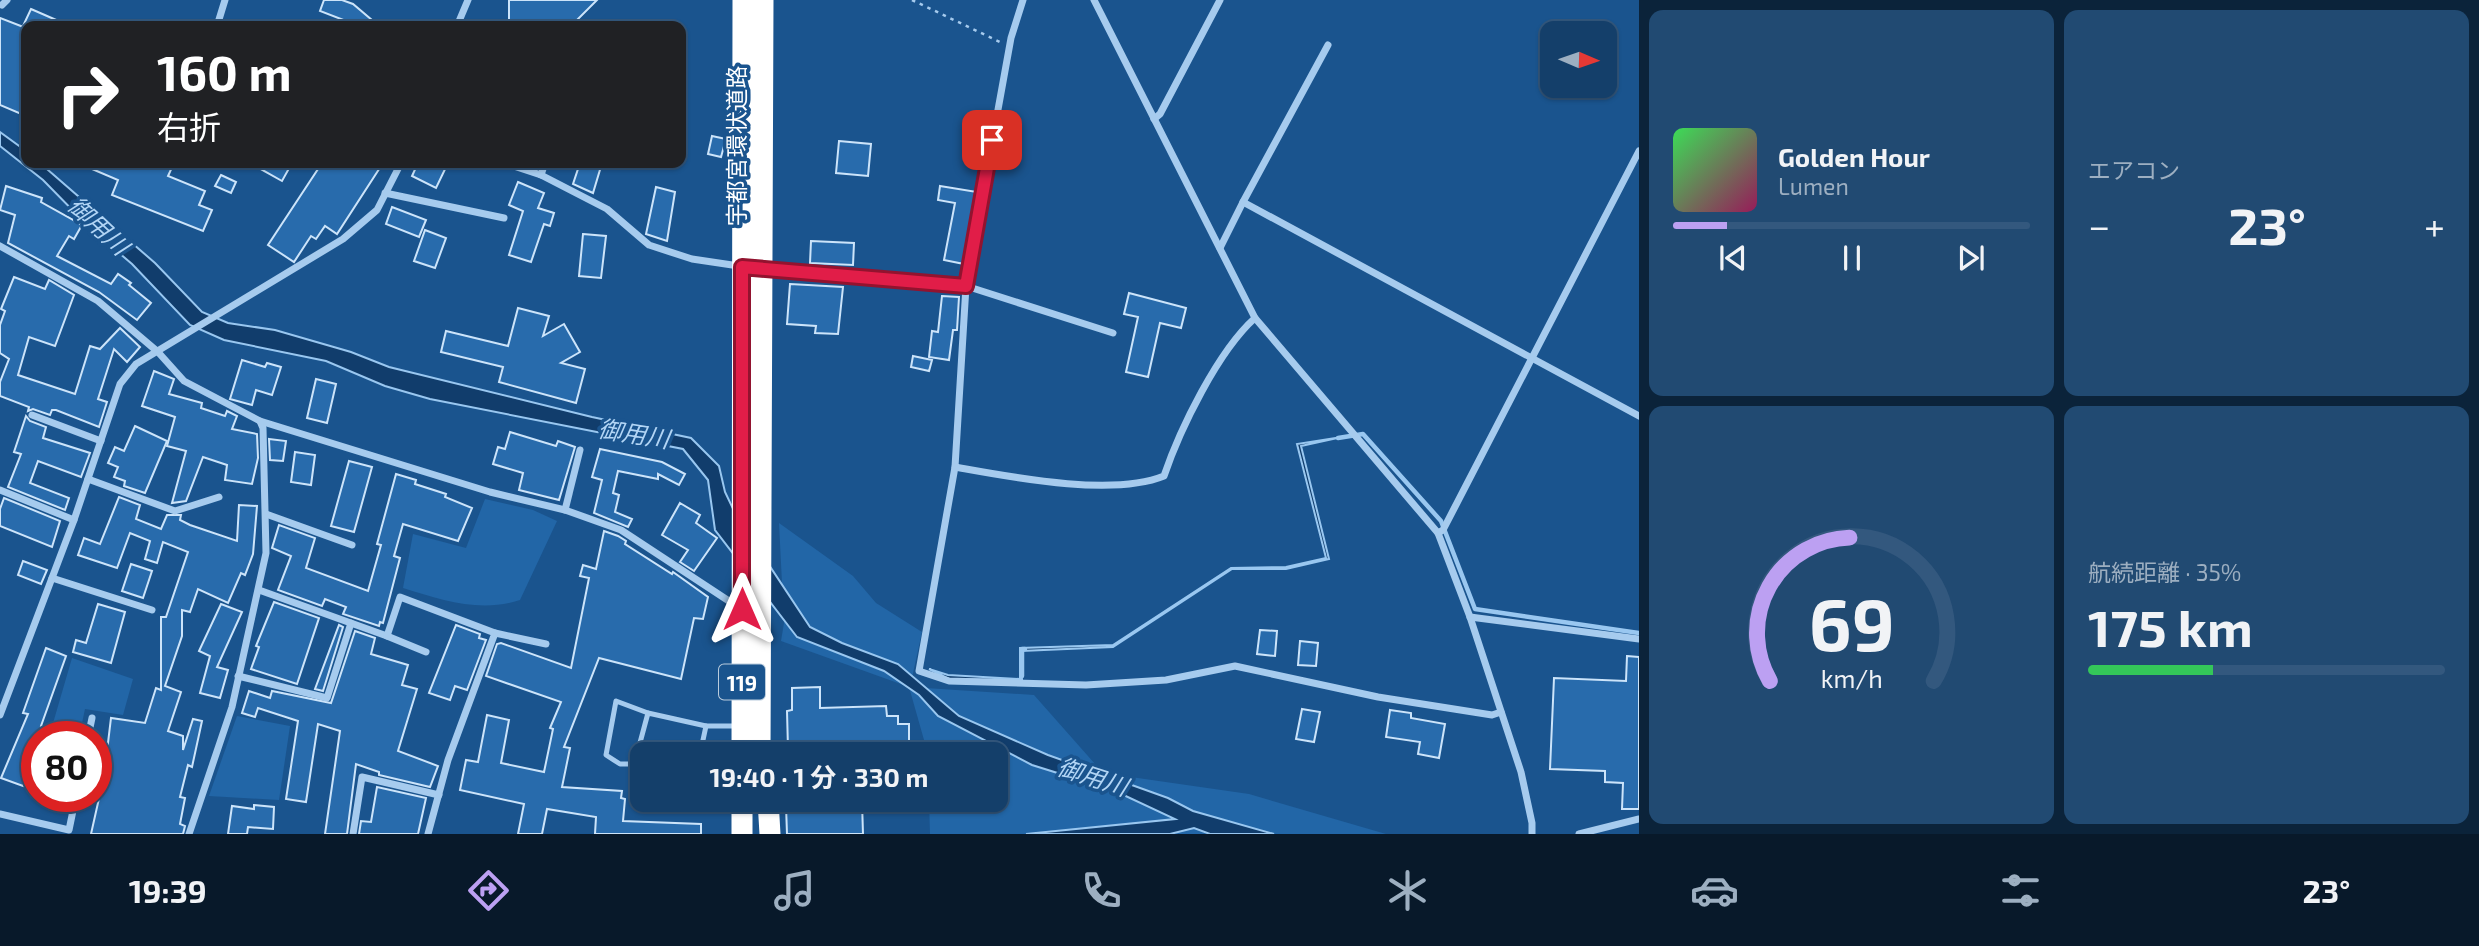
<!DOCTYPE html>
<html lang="ja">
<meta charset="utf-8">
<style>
:root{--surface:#143f6a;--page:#214a72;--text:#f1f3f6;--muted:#9dafc1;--line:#33587e;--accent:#bca0f2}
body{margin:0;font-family:"Exo 2","Noto Sans JP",sans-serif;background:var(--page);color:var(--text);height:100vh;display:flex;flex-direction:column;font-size:26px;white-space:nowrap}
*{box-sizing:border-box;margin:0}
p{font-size:23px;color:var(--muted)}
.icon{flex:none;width:38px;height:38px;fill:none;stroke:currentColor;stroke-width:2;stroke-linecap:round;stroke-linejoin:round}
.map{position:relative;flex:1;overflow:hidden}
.sheet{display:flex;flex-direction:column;gap:10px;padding:10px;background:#0b233a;width:840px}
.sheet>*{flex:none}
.hud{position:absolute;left:21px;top:21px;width:665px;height:147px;border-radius:14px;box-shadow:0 2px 5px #0004,0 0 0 2px var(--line);background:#202124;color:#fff;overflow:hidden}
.needle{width:46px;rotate:92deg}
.fabs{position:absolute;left:1540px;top:21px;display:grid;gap:14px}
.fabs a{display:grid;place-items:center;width:77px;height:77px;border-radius:14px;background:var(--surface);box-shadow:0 2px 5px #0004,0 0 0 2px var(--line);font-size:35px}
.speed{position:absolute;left:21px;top:721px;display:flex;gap:14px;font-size:35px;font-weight:700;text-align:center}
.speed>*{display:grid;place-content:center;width:91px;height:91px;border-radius:50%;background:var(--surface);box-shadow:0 2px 5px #0004,0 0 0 2px var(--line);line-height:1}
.speed .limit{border:10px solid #d22;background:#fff;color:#111}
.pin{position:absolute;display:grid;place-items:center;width:60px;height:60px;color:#fff;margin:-30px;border-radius:14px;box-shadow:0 4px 10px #0006}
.me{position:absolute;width:77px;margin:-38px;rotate:0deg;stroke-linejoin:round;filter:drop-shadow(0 0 5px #0008)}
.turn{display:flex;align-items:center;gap:24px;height:147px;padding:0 21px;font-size:32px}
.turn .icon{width:91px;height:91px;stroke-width:2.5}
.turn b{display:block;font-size:49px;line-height:60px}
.big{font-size:52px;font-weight:700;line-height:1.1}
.sheet .card{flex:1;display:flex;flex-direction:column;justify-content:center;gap:10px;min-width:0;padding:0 24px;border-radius:14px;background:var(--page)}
.sheet .dial{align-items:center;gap:0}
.dial svg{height:182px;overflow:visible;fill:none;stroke:var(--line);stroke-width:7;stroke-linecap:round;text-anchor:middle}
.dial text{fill:var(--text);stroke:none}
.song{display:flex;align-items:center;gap:21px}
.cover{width:84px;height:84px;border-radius:10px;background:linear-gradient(135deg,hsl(130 70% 55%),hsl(330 70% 35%))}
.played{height:7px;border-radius:4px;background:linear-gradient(90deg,var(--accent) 15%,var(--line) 15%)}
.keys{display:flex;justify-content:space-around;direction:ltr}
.heat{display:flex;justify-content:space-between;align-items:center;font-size:38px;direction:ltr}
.charge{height:10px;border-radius:5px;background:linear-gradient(90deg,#34c759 35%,var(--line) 0)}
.sheet .tiles{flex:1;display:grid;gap:10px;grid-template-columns:repeat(2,1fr)}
.trip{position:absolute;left:630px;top:742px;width:378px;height:70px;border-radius:14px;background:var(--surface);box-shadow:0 2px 5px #0004,0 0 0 2px var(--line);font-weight:700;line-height:70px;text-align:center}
.dock{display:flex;height:112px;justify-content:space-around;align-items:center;background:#08192a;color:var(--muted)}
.dock .icon{width:49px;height:49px}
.dock .current{color:var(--accent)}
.dock b{font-size:32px;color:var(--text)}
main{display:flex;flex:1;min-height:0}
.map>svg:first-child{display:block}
</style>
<main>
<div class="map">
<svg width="1639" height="834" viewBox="0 0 1639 834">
<rect width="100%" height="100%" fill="#1a548e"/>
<!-- green -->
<g fill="#2266a7">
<path d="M485 499 533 510 557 521 520 600C480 613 442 600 403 588L413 534 466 548Z"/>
<polygon points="779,523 853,576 876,603 922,632 910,687 1034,695 1103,773 1249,794 1386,834 930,834 929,800 996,800 996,754 928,754 909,687 781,641 784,623"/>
<polygon points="72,658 133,679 123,715 85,709 79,737 49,737"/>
<polygon points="237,716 290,726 279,800 209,796"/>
</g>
<!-- water -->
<g fill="#113d6c" stroke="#99c7f0" stroke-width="2">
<polygon points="0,132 26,151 26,163 40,163 155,263 202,312 228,323 275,330 351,352 389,367 592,417 691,438 719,466 725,492 736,515 810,627 842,643 898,664 959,716 1048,755 1168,798 1193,811 1274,834 1210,834 1194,828 1170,834 1026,834 1175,819 1115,791 1032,765 938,716 919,695 884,671 797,637 715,530 708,480 683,449 430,399 385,386 326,361 224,340 190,325 132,264 91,229 43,180 0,146"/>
<polygon points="1342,437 1301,446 1329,559 1286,569 1232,569 1113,647 1021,651 1022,680 949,679 929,669 948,675 1020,679 1020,648 1113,645 1231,568 1286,567 1326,558 1297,444"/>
</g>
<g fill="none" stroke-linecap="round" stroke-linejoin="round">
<!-- stream -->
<g stroke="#99c7f0" stroke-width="4.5">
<polyline points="1338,438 1363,434 1441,521 1475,609 1639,633"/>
<polyline points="1022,676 1022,649 1025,649"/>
</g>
</g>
<!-- building -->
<g fill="#286bac" stroke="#cce4fa" stroke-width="2">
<polygon points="324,0 342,0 353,4 379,26 359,26 320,11"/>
<polygon points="509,0 597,0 574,23 549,22 549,26 523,26 509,22"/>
<polygon points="31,9 70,26 23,26"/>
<polygon points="0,18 26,28 26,116 0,105"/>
<polygon points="712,136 726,139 721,157 708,154"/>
<polygon points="839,141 871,144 868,176 836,173"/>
<polygon points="78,163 174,163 168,176 205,191 199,205 212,210 203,231 112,195 118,180"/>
<polygon points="250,163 292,163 282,181"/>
<polygon points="322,163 383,163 337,234 325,226 316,239 311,236 294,262 268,245"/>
<polygon points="418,163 448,163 436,188 412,176"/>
<polygon points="580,163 602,163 593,193 573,184"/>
<polygon points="221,175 236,182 231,193 215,186"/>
<polygon points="518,182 544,193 538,208 554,213 550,226 544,224 531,262 509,255 523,211 509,205"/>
<polygon points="6,186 42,198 41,202 82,225 74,239 69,236 57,256 111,284 118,274 131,283 129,285 151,303 137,320 99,292 8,243 15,215 0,210"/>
<polygon points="940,186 977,192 964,264 944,260 955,203 938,200"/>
<polygon points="656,187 675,192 667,241 646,234"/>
<polygon points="392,207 426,220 419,237 386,224"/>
<polygon points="425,230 446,238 435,268 414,261"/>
<polygon points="583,234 606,236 601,278 579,276"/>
<polygon points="811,241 854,243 853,265 810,263"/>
<polygon points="14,277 45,289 49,280 74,295 55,346 29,337 18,375 75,394 90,346 100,349 120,328 140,347 127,362 114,349 98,399 107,402 99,427 56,410 52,410 50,415 33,409 28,411 29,407 0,396 0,382 9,359 0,353 0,325 5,311 1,309"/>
<polygon points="790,284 843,287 838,334 815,333 816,326 787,324"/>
<polygon points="1129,293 1186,308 1181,328 1160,323 1148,377 1126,372 1138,317 1124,314"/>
<polygon points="942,296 959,297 957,330 953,330 949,360 929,357 932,331 938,332"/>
<polygon points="518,308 549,316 543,336 564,324 580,352 561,363 585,369 576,403 499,382 503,367 441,352 446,331 508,346"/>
<polygon points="913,356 932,360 929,371 911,367"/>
<polygon points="242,360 265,367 267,363 281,367 272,395 256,390 252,405 230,399"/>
<polygon points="154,371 174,379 169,394 202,403 201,408 225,416 227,411 237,416 232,429 257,434 258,458 252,484 225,480 227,465 203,457 186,501 172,503 186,451 167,446 175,417 142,406"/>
<polygon points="316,379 336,384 327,423 307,418"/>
<polygon points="26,416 30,421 46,427 43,438 90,453 81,477 38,461 30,483 69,498 65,510 8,487 21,454 14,452"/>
<polygon points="135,426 167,441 145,493 124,486 125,481 114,477 118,467 108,463 115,447 124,451"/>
<polygon points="510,432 556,446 558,441 575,447 559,500 519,490 523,473 493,464 498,447 505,449"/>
<polygon points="269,439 286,441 283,461 270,460"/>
<polygon points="600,449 662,462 685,474 679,485 658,474 658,479 618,471 613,493 619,495 615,512 632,519 628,527 594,513 602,480 592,477"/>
<polygon points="295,452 315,455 311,485 291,482"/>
<polygon points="349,461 372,467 354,532 331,526"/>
<polygon points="396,474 416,480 415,484 446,494 445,497 472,508 458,541 403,524 394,556 400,558 383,623 380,622 379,626 343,614 346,607 325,599 322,606 278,590 291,556 272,548 279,525 315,538 306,568 368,591 381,545 377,544"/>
<polygon points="119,497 140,505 136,519 161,529 167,515 181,515 180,520 190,525 237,541 239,505 257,506 253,554 245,575 241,573 228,603 198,589 190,612 182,610 182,636 165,686 181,692 168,731 183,736 183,750 193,719 202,721 192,767 188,765 180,797 185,798 180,824 185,826 183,834 91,834 104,776 111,718 145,723 156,688 161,690 161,617 166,617 188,552 163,542 157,563 145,559 150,541 130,533 117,568 78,555 84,538 100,544"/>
<polygon points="4,498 60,521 52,547 0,526 0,509"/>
<polygon points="680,503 700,515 696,523 717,538 694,571 680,562 688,550 662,535"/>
<polygon points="604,531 618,536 626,541 625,544 672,574 673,572 708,597 703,619 694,618 681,679 599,658 564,747 570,748 562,787 622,791 621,798 625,799 623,821 701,824 701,834 595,834 596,817 547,809 542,834 518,834 524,804 460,790 466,760 478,762 487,715 509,720 501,763 544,772 553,729 550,728 561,702 486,676 497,644 501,643 571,668 589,578 580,576 583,565 596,569"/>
<polygon points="23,561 47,570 41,584 18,575"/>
<polygon points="131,564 152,571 143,598 122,591"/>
<polygon points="274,602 319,618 297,684 251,669 259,647 256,646"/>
<polygon points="98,604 125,612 111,663 73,652 76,640 86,643"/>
<polygon points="221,604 242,612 217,667 228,670 220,698 200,693 210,656 199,651"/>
<polygon points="339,625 343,627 323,691 315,689"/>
<polygon points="456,625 480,634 479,638 486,640 467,690 455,686 450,700 429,693"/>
<polygon points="1260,630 1277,631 1275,656 1257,654"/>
<polygon points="355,631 375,638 371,654 408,665 402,685 417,689 398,751 438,766 430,787 379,775 379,772 356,764 347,834 325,834 340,731 318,724 306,802 286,799 298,721 258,708 255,717 242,713 249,691 270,698 272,691 331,703"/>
<polygon points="1300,641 1318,643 1316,666 1298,665"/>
<polygon points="46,648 66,656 41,726 45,728 41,737 37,737 37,749 23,786 1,778 28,714 23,713"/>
<polygon points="1627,656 1639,657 1639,809 1622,809 1623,783 1605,782 1605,771 1550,769 1554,678 1626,681"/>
<polygon points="820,687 820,708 886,706 887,716 898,716 898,724 909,724 909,745 788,749 787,711 792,710 792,688"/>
<polygon points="1302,709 1320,712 1314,742 1296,739"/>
<polygon points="1390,710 1411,713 1411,718 1445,724 1439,758 1418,754 1420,742 1386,737"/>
<polygon points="377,787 426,798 418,834 359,834 361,821 371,822"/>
<polygon points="862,802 863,834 787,834 786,806"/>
<polygon points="254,805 274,807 273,829 248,827 247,834 228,834 232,806 254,809"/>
</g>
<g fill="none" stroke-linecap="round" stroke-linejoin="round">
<!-- path -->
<polyline stroke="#a6cbee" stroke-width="2.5" stroke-dasharray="3.5 5" stroke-linecap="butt" points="912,0 1000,42"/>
<!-- lane -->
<g stroke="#a6cbee" stroke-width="5">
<polyline points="700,754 706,726"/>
<polyline points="642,764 620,764 606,755 616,701 648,713"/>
<polyline points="634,765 648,713 706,726 736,726"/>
</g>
<!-- street -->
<g stroke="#a6cbee" stroke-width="7">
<polyline points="1023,0 1011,38 966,286 955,467 919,671 949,681 1086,685 1166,680 1235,666 1378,697 1492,715 1501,712"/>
<polyline points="1094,0 1255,318 1438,533 1470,617 1521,772 1532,823 1532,834"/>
<polyline points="2,5 7,0"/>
<polyline points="217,26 225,0"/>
<polyline points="457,26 468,0"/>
<polyline points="1154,119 1160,114 1220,0"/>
<polyline points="505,163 541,175 607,209 649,245 692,259 739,266"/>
<polyline points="541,175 545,163"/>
<polyline points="385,193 504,218"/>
<polyline points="1243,202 1328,45"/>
<polyline points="0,246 98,301 158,352 184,381 260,421 263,428 266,553 232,707 189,834"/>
<polyline points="1220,248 1243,202 1639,416"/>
<polyline points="765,269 966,286 1113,333"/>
<polyline points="32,415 101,441"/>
<polyline points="260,421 490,492 565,510 621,530 738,607"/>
<path d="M955 467C1011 477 1112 497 1164 476 1180 429 1218 351 1255 318"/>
<polyline points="88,479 175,511 219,497"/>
<polyline points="0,490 74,520"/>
<polyline points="565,510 580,450"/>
<polyline points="266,514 352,545"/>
<polyline points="1438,533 1443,530 1639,151"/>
<polyline points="52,578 152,610"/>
<polyline points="259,590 387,636 400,597 495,633 448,760 428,834"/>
<polyline points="1470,617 1639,639"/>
<polyline points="495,633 546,644"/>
<polyline points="387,636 426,652"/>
<polyline points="238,676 327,698 351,623"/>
<polyline points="0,715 74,520 120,384 136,364 343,239 377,210 401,163"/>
<polyline points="88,737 92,718"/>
<polyline points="0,814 69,830 76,796"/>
<polyline points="353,834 362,777 439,795"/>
<polyline points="1579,834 1639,819"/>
</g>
<!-- highway -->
<g stroke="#fff" stroke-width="21">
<polyline points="742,754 743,0"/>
<polyline points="760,754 763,0"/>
<polyline points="742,800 742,834"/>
<polyline points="768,800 770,834"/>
</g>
</g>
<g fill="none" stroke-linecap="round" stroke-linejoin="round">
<!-- route casing -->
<g stroke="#92132f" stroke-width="18">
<polyline id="route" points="742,609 742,267 966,286 992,140"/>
</g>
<!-- route -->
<use href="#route" stroke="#e11d48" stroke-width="12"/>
</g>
<g text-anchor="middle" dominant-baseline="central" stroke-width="7" stroke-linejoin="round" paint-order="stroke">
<!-- shield labels -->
<rect fill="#1a548e" stroke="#baccdd" stroke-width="2" x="719" y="664.5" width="46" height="35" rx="5"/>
<g font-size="21" font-weight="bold" fill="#fff">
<text x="742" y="682">119</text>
</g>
<!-- street labels -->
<g font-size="23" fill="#fff" stroke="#1a548e">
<text transform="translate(736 146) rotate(-90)">宇都宮環状道路</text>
</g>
<!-- water labels -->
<g font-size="24" font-style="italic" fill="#b2d5f5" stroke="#1a548e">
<text transform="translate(99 225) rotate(43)">御用川</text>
<text transform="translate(634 433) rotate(9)">御用川</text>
<text transform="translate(1093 776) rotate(18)">御用川</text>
</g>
</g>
</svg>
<div class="fabs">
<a><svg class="needle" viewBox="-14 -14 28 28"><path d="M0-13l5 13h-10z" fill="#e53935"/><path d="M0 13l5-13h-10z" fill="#9dafc1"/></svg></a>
</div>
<div class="speed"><div class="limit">80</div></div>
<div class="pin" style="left:992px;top:140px;background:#d93025"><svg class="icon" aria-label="arrive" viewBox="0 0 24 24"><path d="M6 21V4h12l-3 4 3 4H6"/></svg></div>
<svg class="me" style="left:742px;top:609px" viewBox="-20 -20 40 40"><path d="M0-17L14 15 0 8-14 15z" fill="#e11d48" stroke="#fff" stroke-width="4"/></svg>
<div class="trip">19:40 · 1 分 · 330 m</div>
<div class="hud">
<div class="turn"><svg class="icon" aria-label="right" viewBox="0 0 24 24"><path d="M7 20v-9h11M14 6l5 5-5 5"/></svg><div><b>160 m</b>右折</div></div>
</div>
</div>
<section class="sheet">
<div class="tiles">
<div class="card">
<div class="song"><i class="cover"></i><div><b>Golden Hour</b><p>Lumen</p></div></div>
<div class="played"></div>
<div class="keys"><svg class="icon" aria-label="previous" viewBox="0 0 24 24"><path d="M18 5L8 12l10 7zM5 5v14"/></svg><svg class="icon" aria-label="pause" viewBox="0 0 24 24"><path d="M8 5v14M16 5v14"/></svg><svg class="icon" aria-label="next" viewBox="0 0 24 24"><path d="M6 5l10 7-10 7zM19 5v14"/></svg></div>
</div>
<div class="card"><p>エアコン</p>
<div class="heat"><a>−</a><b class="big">23°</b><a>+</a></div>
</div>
<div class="card dial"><svg viewBox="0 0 100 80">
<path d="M14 69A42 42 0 1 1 86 69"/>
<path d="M14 69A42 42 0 0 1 49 6" stroke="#bca0f2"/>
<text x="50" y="56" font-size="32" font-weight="700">69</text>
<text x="50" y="72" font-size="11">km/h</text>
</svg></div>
<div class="card"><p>航続距離 · 35%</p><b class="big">175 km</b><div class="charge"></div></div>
</div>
</section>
</main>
<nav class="dock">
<b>19:39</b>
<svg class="icon current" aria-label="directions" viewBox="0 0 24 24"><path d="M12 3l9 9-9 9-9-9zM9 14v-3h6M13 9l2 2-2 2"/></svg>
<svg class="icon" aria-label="music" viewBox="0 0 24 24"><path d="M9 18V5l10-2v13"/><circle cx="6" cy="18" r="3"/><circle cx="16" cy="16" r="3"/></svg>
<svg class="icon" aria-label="phone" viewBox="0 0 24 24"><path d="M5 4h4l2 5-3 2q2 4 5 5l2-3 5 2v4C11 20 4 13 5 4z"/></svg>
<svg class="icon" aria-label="climate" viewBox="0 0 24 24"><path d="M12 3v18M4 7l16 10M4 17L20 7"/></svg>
<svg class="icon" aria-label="car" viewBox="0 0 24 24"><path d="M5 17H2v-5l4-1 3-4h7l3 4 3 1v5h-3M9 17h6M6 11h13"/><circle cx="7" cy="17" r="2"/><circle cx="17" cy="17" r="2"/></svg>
<svg class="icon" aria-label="filters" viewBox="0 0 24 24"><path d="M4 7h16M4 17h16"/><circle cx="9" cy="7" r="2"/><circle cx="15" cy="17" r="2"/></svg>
<b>23°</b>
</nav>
